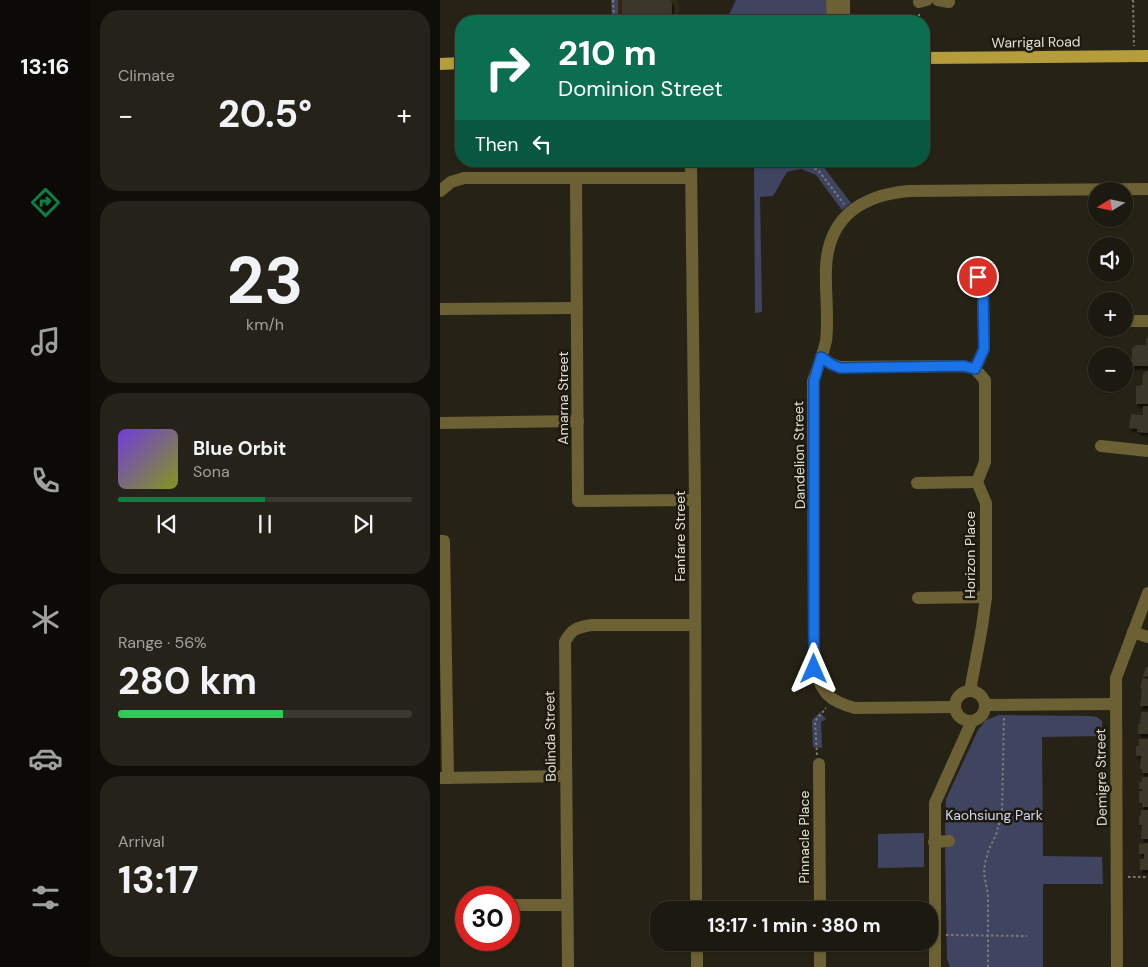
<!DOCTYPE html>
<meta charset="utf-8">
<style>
:root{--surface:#1c1a10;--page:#252319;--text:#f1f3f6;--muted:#a0a19f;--line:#3a3830;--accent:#0b8043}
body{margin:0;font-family:"DM Sans",sans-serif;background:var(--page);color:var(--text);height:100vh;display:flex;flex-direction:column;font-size:19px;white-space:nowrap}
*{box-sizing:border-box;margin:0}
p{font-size:16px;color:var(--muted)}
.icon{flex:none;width:28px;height:28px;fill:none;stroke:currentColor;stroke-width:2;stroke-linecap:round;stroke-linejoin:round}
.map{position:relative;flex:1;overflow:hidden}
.panel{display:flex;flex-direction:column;gap:10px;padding:10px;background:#0f0e09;width:350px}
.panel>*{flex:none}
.banner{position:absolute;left:15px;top:15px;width:475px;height:152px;border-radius:20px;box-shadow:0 1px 4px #0004,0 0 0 1px var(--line);background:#0b6e4f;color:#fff;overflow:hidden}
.needle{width:32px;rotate:260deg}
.controls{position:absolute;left:648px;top:182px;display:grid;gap:10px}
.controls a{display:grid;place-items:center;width:45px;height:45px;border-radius:50%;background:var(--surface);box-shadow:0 1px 4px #0004,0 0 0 1px var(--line);font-size:25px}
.speed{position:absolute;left:15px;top:886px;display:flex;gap:10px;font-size:25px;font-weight:700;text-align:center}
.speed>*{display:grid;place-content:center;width:65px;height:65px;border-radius:50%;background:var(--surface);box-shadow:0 1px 4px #0004,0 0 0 1px var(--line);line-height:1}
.speed .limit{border:8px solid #d22;background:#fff;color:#111}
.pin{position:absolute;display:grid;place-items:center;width:42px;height:42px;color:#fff;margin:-21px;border:2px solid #fff;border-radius:50%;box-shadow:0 1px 5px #0007}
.me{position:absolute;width:55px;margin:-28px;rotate:0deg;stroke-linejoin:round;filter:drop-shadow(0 0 4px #0008)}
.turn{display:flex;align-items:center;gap:18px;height:105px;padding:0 20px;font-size:22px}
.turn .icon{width:65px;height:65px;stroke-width:2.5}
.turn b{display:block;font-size:35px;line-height:42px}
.then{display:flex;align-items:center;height:48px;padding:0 20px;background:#0003;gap:10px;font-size:19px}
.big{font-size:38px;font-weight:700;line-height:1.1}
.panel .tile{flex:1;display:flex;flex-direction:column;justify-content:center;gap:8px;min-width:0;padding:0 18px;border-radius:20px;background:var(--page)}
.panel .dial{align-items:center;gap:0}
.dial b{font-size:65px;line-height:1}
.song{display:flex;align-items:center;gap:15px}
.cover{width:60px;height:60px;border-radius:8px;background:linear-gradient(135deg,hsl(260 70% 55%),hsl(70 70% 35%))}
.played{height:5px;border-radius:2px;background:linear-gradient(90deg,var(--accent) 50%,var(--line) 50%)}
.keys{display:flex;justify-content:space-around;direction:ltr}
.heat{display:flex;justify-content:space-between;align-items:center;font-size:28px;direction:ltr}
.charge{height:8px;border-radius:4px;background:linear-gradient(90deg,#34c759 56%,var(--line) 0)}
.trip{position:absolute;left:210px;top:901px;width:288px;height:50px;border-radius:20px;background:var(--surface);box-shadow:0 1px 4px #0004,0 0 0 1px var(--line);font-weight:700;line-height:50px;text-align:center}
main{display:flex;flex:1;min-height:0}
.dock{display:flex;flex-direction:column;width:90px;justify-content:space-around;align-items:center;background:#0b0a06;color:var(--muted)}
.dock .icon{width:35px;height:35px}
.dock .selected{color:var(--accent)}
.dock b{font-size:22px;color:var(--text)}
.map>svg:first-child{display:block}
</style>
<main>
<nav class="dock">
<b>13:16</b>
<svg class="icon selected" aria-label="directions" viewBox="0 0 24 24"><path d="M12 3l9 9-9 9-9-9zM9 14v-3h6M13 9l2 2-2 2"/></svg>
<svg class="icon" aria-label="music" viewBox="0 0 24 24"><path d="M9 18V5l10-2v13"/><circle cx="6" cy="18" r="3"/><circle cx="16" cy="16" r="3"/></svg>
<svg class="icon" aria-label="phone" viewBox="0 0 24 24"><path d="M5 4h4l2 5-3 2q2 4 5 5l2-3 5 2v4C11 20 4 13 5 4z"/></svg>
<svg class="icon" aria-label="climate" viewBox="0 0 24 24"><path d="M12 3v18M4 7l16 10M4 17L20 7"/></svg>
<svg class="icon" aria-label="car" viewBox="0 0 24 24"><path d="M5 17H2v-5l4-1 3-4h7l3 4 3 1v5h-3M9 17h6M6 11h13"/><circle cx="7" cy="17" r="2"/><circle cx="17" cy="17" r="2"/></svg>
<svg class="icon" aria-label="filters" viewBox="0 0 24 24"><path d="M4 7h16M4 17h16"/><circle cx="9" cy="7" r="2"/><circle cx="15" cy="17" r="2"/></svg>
</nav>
<section class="panel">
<div class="tile"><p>Climate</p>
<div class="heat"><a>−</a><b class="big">20.5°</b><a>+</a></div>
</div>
<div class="tile dial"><b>23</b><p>km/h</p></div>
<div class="tile">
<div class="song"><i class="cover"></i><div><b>Blue Orbit</b><p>Sona</p></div></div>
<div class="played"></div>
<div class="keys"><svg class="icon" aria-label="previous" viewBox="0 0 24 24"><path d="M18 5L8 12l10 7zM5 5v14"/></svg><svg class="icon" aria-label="pause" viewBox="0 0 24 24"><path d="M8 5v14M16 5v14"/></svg><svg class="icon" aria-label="next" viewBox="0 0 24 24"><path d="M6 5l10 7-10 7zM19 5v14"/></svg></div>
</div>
<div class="tile"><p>Range · 56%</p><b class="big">280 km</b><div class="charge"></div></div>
<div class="tile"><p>Arrival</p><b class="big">13:17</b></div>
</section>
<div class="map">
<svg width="708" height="967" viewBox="0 0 708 967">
<defs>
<filter id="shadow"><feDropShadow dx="2" dy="3.5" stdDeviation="1" flood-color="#0009"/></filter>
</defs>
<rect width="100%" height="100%" fill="#262316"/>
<!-- built -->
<polygon fill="#2f2916" points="178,0 238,0 239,21 178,21"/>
<!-- green -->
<g fill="#3f4561">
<polygon points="171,0 178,0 178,21 172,21"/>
<polygon points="296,0 388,0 388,21 286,21"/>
<polygon points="314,161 379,161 411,203 402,210 376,175 361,169 347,172 333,196 320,197 322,312 315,313"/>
<polygon points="380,712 386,719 381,722 382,748 373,747 372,720"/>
<polygon points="559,715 650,716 657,717 662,721 662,736 602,737 603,856 662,857 663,884 603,884 603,967 510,967 507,959 505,849 509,844 508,838 505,833 506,799 538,730 546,720"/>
<polygon points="484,833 484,867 438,868 438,834"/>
</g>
<!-- building -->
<g fill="#3b372a" filter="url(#shadow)">
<polygon points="182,0 230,0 232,2 232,13 224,21 209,21 209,17 198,18 198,14 182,15"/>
<polygon points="706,338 708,338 708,366 692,366 692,348 696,345 706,345"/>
<polygon points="706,371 708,371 708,404 696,404 696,386 702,385 703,374"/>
<polygon points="703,406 708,406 708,433 697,432 698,429 689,428 691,414 703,415"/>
<polygon points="708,666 708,677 703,676 706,667 707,668"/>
<polygon points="703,678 708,679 708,706 700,706 702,688 700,687"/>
<polygon points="701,712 708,712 708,734 698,734 698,724 700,724"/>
<polygon points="699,739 708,739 708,773 702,773 702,769 700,769 701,756 696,756 696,746 699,746"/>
<polygon points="702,777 708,777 708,807 702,807 702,803 699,803 699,791 702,791 702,789 699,789 699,782 702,782"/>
<polygon points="701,810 708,810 708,839 701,839 702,825 699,825 699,816 701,816"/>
<polygon points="708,843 708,870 700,870 700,859 704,859 704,854 699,854 699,844"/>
</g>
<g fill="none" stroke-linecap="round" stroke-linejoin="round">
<!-- path -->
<g stroke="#7d7b70" stroke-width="2" stroke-dasharray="2.5 2.5" stroke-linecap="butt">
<polyline points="173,0 174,21"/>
<polyline points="693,0 694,46"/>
<polyline points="479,21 479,14"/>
<polyline points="356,161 378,170 404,204"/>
<polyline points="377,755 375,721 386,708"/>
<polyline points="688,877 708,877"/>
<polyline points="506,935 587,936"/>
<polyline points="548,967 548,895 544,873 545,863 549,849 556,835 562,814 564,716"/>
</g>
<!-- minor -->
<g stroke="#6c6035" stroke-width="12">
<polyline points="392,0 393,21"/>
<polyline points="404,0 404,21"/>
<polyline points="498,0 509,2"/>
<polyline points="479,2 487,0"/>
<polyline points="251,161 255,500 256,910"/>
<polyline points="136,178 138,501 255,500"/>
<polyline points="0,191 11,182 24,178 251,178"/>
<polyline points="0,309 137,308"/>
<polyline points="684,321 708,321"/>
<polyline points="381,357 391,364 400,367 524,366 535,369"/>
<polyline points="535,369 544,349 543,291 538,277"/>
<polyline points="0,423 138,421"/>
<polyline points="661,446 708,451"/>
<polyline points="477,483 537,482"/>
<polyline points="0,541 4,541 8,778"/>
<polyline points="478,598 546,597"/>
<polyline points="693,632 708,637"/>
<circle cx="530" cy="706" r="15"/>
<polyline points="530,691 542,627 546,597 546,503 537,482 545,462 545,380 535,369"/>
<polyline points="545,705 675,704"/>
<path d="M515 707 415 708C389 701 383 694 374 669L373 381C378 368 383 354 386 341 389 320 385 290 386 268 388 217 422 195 469 191L708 189"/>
<polyline points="379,764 380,910"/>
<polyline points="0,778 125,776"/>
<polyline points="494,842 509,841"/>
<polyline points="69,905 127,905"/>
<polyline points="257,942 257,967"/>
<polyline points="380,942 380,967"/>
<path d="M128 967 125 642C131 629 138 627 152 625H255"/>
<polyline points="495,967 495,803 532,721"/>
<polyline points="677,967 676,678 708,593"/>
</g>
<!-- major -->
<g stroke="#b69d3b" stroke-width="12">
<polyline points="484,58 708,56"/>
<polyline points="0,64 21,63"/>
</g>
</g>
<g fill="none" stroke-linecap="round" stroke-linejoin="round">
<!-- route casing -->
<g stroke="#114b97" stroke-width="12">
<polyline id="route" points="374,669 374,381 381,357 391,364 400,368 524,366 535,369 544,349 543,291 538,277"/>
</g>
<!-- route -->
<use href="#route" stroke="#1a73e8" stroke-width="9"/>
</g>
<g text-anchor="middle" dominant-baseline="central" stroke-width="5" stroke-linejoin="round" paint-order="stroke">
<!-- street labels -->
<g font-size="14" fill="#e1dfd6" stroke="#1d190d">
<text transform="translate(596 42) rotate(-1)">Warrigal Road</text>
<text transform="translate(123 398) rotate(-90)">Amarna Street</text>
<text transform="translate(359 455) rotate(-91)">Dandelion Street</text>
<text transform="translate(240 536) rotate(-90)">Fanfare Street</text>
<text transform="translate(530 555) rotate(-90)">Horizon Place</text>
<text transform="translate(110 736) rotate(-91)">Bolinda Street</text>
<text transform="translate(661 777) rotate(-91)">Demigre Street</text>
<text transform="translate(364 837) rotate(-90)">Pinnacle Place</text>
</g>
<!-- park labels -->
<g font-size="14" fill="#d0d7f6" stroke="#1d190d">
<text x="554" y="815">Kaohsiung Park</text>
</g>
</g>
</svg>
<div class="controls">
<a><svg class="needle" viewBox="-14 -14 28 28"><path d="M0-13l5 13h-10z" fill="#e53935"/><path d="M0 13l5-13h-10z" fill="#a0a19f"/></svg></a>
<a><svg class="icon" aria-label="sound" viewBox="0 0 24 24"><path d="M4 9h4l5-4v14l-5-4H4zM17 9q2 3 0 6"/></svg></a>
<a>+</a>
<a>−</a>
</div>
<div class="speed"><div class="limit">30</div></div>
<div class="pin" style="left:538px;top:277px;background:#d93025"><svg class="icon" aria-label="arrive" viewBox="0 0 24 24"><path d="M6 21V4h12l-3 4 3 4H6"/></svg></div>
<svg class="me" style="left:374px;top:669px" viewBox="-20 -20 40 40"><path d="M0-17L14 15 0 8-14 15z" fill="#1a73e8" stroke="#fff" stroke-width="4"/></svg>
<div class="trip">13:17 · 1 min · 380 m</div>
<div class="banner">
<div class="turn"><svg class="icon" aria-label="right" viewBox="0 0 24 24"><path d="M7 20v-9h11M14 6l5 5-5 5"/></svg><div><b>210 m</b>Dominion Street</div></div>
<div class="then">Then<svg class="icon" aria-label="left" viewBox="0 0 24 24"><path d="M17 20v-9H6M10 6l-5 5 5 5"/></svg></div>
</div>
</div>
</main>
